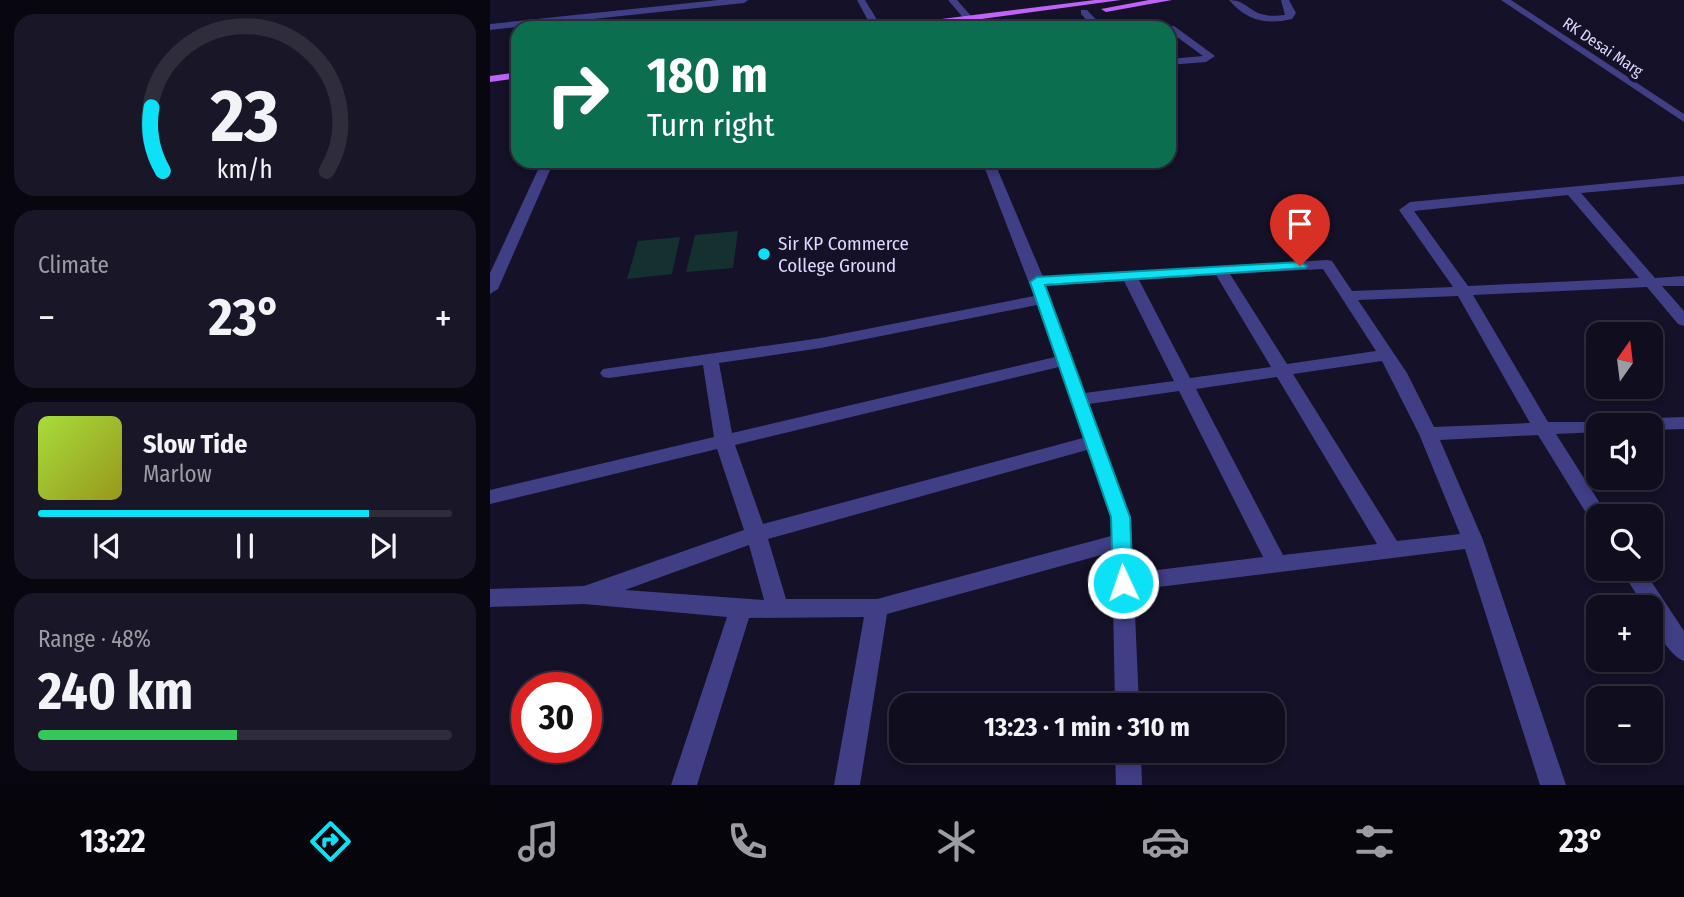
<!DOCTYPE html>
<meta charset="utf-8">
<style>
:root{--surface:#0f0d1e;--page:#181627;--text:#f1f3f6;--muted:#9b9ca4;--line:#2f2d3c;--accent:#0de1f6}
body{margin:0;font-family:"Fira Sans Condensed",sans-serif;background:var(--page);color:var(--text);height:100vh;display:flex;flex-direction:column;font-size:26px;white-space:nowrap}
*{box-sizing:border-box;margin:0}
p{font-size:23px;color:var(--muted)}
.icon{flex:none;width:38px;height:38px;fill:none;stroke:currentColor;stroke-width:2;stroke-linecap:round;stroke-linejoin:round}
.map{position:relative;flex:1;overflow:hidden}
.drawer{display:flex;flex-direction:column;gap:14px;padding:14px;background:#080710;width:490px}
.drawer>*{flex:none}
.top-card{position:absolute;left:21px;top:21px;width:665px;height:147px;border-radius:21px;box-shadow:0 4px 10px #0003,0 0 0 2px var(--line);background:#0b6e4f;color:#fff;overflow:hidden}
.needle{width:46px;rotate:14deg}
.buttons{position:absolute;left:1096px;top:322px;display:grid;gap:14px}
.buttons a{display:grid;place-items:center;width:77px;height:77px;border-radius:14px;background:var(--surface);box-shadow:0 4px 10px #0003,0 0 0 2px var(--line);font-size:35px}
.speed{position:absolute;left:21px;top:672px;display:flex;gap:14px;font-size:35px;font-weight:700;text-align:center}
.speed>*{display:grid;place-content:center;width:91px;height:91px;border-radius:50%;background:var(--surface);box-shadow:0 4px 10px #0003,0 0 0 2px var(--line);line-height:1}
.speed .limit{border:10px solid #d22;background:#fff;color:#111}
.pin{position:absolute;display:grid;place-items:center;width:60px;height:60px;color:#fff;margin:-72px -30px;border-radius:50% 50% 50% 0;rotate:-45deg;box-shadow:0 0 7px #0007}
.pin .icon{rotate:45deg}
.me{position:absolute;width:77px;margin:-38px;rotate:357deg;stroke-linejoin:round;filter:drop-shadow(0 0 5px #0008)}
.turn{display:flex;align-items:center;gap:24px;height:147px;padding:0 21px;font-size:32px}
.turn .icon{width:91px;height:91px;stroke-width:2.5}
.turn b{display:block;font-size:49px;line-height:60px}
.big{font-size:52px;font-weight:700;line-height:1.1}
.drawer .card{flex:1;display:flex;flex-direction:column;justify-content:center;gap:10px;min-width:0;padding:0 24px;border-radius:21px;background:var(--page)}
.drawer .dial{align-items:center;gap:0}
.dial svg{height:182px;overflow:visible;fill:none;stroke:var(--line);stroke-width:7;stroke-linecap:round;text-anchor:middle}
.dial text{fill:var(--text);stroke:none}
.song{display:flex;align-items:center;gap:21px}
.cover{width:84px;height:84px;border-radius:10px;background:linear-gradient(135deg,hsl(80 70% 55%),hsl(60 70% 35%))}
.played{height:7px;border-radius:4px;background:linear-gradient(90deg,var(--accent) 80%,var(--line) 80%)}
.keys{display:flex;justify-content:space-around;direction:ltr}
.heat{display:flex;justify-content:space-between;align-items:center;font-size:38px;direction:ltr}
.charge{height:10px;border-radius:5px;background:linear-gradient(90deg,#34c759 48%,var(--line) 0)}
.trip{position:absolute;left:399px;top:693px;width:396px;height:70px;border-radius:21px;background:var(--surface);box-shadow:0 4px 10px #0003,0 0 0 2px var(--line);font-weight:700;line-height:70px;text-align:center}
.tab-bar{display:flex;height:112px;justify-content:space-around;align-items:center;background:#06050c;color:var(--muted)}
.tab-bar .icon{width:49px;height:49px}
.tab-bar .selected{color:var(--accent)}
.tab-bar b{font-size:32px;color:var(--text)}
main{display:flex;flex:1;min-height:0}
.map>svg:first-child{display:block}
</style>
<main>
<section class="drawer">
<div class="card dial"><svg viewBox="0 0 100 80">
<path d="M14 69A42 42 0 1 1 86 69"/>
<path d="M14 69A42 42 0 0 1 9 41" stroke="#0de1f6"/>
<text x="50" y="56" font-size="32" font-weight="700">23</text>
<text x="50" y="72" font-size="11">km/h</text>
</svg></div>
<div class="card"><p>Climate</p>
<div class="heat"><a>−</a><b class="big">23°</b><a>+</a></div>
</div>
<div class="card">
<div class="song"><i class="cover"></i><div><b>Slow Tide</b><p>Marlow</p></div></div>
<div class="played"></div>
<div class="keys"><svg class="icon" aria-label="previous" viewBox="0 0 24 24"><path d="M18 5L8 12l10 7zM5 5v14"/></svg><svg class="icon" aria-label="pause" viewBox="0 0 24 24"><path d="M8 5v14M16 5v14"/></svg><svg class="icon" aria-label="next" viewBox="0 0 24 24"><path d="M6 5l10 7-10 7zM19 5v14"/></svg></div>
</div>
<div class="card"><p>Range · 48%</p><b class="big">240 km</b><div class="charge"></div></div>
</section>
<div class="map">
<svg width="1194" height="785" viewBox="0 0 1194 785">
<rect width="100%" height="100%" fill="#141128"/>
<!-- green -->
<g fill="#143130">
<polygon points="248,231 243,268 196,272 205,235"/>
<polygon points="190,237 182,274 137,279 148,241"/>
</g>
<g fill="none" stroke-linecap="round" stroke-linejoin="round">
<!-- minor -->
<g fill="#403e85" fill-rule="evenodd">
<polygon points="228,0 258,0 254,3 0,30 0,24"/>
<polygon points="367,0 375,0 392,28 382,28"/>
<polygon points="458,0 467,0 482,17 482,21 476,21"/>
<path d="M739 0C761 0 759 20 795 15L791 0H799L806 13 802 19C776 25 757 21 739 0Z"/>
<polygon points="1011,0 1021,0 1194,114 1194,122"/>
<polygon points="591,10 597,10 614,28 604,28 591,14"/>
<polygon points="460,18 463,19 470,28 460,28 455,21"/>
<polygon points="508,20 517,28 507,28 503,23"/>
<polygon points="678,26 684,26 725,56 716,62 679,65 679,59 713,56 679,31"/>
<polygon points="52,161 64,161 8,289 0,294 0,273"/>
<path d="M492 161H504L553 277 837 260 842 261 862 291 963 287 909 210 920 202 1194 176V184L1091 193 1165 278 1194 276V286H1172L1194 311V326L1188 324 1157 287 983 295 1058 422H1114L1117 425H1108V432L1066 434 1118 516H1108V524L1101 521 1048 435 950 440 993 540 1076 785H1050L975 549 644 590 649 705H625L622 552 397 614 370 785H344L374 617 259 618 207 785H181L237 617 94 604 0 607V589L94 586 254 530 227 449 0 504V490L224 437 213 365 119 378 113 377 110 373 113 369 331 338 544 296ZM1078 195 1149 278 978 286 924 211ZM833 269 886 351 797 364 740 274ZM726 275 781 367 700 378 649 280ZM634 281 684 381 595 393 556 286ZM968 296 1040 423 944 427 917 373 868 300ZM547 305 565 357 242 433 229 363 331 348ZM892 361 929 434 970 534 907 541 803 374ZM569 367 593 438 273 524 245 445ZM787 377 887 544 793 555 706 389ZM689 391 773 557 643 573 641 518 599 404ZM597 450 621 518V536L387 599H296L278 539ZM259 545 274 600 135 590Z"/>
<polygon points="1194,417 1194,429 1160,430 1160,425 1129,425 1132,421 1138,419"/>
<path d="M1131 569H1153L1194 631V661C1179 656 1160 623 1160 607H1154Z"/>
<polygon points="625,751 651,751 652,785 626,785"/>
</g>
<!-- major -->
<g fill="#c064f9" fill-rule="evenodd">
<polygon points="605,0 631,0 426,28 398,28 403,25"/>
<polygon points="659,0 682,0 616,12 611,9"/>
<polygon points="28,72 28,78 0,82 0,76"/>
</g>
</g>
<!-- route -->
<polygon fill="#0de1f6" stroke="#0892a0" stroke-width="2" points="810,262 817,266 815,268 555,285 640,517 643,583 640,589 633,591 626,589 623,583 621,517 540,282 547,277"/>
<!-- markers -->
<circle fill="#0de1f6" stroke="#141128" stroke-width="2.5" cx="274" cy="254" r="7"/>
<g text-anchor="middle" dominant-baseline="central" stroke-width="7" stroke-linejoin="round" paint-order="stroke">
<!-- far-street labels -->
<g font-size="16" fill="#ddd9fe" stroke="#141128">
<text transform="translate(1113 47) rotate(34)">RK Desai Marg</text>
</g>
<!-- poi labels -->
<g font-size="19" fill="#ddd9fe" stroke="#141128" text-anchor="start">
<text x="288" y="243">Sir KP Commerce<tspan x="288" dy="22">College Ground</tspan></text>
</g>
</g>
</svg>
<div class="buttons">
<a><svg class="needle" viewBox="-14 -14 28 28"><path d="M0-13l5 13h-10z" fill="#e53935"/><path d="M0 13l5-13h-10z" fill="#9b9ca4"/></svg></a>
<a><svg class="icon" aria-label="sound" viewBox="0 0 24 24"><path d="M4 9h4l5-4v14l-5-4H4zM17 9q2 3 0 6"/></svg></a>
<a><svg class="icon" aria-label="search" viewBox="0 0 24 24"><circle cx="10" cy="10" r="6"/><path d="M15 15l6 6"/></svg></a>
<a>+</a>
<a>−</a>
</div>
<div class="speed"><div class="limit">30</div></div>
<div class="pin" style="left:810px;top:266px;background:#d93025"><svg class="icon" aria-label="arrive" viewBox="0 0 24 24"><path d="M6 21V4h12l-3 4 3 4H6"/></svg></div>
<svg class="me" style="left:633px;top:583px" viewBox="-20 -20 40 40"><circle r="17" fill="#0de1f6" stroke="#fff" stroke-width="3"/><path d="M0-11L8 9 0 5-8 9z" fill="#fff"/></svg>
<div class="trip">13:23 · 1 min · 310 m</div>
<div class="top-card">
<div class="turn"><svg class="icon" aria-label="right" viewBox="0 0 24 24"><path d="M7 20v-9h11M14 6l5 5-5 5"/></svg><div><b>180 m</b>Turn right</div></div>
</div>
</div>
</main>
<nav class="tab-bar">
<b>13:22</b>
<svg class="icon selected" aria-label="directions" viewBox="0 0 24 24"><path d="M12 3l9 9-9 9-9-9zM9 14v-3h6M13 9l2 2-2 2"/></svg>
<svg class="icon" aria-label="music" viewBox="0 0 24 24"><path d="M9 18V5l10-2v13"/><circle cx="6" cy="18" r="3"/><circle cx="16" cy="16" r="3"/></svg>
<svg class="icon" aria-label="phone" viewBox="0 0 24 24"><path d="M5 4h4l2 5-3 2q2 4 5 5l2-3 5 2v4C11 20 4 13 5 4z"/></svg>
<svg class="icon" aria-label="climate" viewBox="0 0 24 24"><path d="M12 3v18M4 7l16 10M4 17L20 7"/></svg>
<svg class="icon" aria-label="car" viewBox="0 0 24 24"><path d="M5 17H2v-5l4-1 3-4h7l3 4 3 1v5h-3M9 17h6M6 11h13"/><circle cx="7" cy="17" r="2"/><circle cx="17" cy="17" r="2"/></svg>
<svg class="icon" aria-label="filters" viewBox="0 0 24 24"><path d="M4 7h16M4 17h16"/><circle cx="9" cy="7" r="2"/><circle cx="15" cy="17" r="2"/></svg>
<b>23°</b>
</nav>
